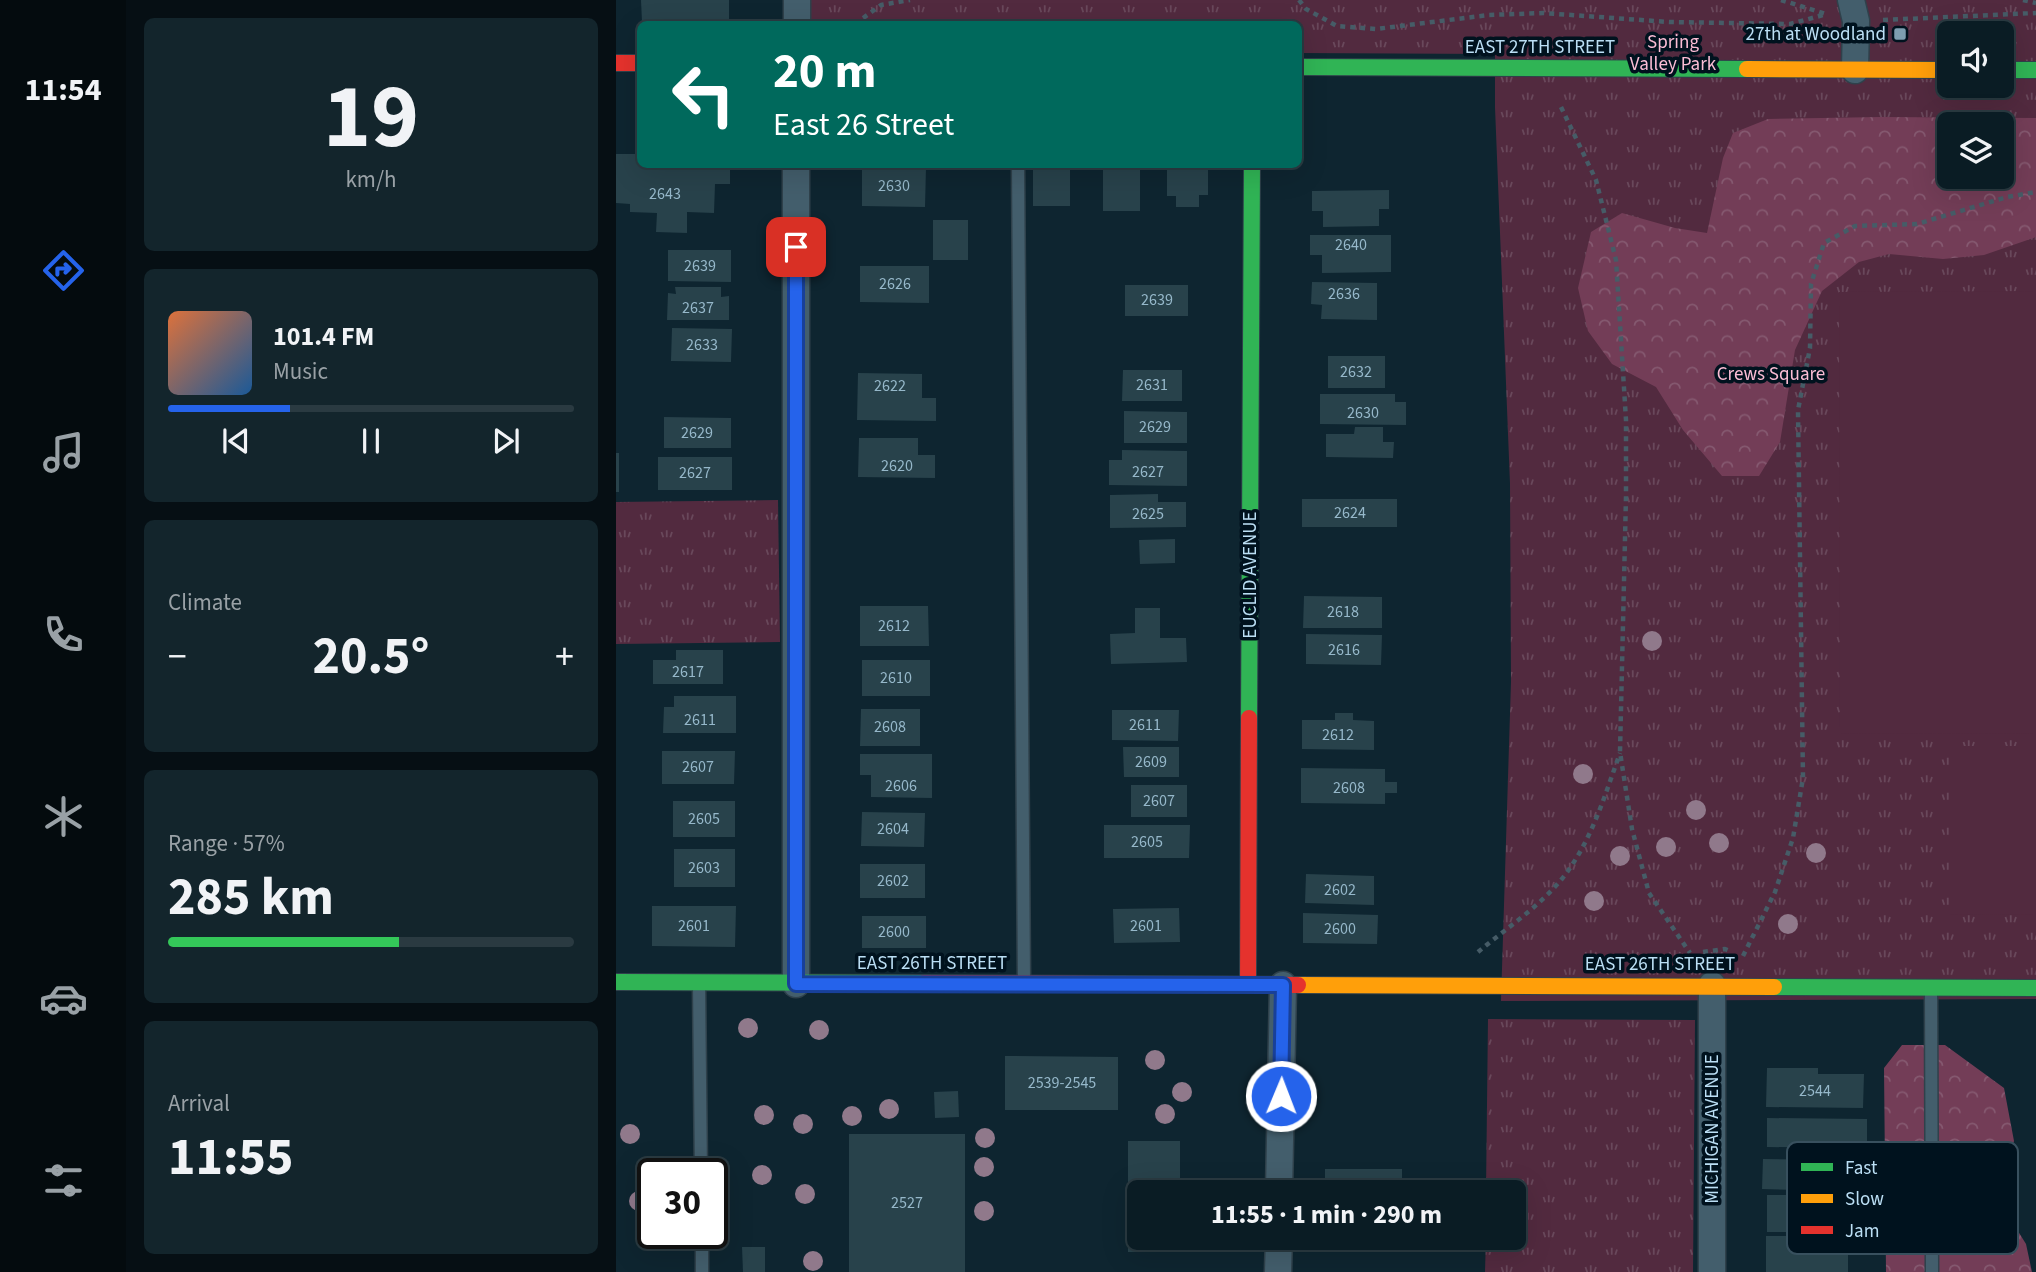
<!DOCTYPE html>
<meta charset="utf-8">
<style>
:root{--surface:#0a1c24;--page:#13252c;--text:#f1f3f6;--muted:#99a1a6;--line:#2a3a41;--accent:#2563eb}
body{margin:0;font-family:"Source Sans 3",sans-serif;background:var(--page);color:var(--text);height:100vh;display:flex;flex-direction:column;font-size:26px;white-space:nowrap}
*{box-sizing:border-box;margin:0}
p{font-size:23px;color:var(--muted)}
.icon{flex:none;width:38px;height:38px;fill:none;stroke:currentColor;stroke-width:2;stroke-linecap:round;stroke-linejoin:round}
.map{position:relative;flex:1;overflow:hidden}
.details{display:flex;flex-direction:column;gap:18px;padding:18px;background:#060f14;width:490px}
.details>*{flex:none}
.guide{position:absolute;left:21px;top:21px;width:665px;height:147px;border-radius:10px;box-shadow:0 7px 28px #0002,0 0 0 2px var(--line);background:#00695c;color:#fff;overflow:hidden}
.controls{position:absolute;left:1321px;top:21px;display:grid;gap:14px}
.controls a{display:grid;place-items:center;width:77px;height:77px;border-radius:10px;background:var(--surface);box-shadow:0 7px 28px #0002,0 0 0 2px var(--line);font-size:35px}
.speed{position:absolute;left:21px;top:1158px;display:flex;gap:14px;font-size:35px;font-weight:700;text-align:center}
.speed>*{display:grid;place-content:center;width:91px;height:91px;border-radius:50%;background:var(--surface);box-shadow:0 7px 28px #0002,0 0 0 2px var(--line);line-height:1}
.speed .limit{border:4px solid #111;border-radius:10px;background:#fff;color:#111}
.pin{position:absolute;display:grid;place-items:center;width:60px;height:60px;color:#fff;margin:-30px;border-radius:14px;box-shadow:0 4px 10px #0006}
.me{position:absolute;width:77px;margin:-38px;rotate:1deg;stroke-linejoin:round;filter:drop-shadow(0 0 5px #0008)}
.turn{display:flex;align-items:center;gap:24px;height:147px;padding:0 21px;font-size:32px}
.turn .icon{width:91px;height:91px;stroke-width:2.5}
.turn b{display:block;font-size:49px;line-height:60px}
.big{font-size:52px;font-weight:700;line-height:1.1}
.details .tile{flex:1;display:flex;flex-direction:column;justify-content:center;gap:10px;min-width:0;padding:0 24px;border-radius:10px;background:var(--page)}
.details .dial{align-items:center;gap:0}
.dial b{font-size:91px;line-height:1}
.song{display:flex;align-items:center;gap:21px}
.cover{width:84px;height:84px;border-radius:10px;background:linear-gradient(135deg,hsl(20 70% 55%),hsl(210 70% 35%))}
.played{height:7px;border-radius:4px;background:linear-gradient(90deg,var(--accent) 30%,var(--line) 30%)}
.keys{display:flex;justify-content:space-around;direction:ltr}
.heat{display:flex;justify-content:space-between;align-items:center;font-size:38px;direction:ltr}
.charge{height:10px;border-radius:5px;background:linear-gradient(90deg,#34c759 57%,var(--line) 0)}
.trip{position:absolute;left:511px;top:1180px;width:399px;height:70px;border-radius:10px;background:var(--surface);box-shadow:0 7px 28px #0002,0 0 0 2px var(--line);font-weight:700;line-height:70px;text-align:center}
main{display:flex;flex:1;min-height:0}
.tab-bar{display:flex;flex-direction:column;width:126px;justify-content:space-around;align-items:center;background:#040b0e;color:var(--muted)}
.tab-bar .icon{width:49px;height:49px}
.tab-bar .on{color:var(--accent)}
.tab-bar b{font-size:32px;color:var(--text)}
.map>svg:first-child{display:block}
</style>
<main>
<nav class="tab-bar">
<b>11:54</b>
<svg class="icon on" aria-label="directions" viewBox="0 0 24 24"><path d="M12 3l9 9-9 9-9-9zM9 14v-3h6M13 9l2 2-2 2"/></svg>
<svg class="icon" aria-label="music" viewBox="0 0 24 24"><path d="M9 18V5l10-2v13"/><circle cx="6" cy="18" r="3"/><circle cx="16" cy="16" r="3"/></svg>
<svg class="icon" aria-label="phone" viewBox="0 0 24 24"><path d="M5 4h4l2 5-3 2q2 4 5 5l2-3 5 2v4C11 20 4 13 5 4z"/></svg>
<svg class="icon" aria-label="climate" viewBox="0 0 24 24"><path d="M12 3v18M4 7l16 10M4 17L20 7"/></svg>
<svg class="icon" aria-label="car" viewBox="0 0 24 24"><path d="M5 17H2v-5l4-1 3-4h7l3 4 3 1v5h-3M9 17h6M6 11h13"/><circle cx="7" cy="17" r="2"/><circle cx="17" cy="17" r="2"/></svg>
<svg class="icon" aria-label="filters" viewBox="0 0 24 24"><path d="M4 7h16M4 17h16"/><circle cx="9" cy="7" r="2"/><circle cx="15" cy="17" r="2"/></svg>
</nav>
<section class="details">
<div class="tile dial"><b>19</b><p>km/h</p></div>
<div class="tile">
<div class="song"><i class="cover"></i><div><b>101.4 FM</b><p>Music</p></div></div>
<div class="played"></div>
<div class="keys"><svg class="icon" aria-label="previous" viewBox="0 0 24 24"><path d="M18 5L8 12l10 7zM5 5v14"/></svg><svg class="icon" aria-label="pause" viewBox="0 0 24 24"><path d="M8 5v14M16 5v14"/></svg><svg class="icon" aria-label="next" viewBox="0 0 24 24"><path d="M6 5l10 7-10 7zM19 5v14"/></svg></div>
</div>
<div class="tile"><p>Climate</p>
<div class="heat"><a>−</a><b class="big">20.5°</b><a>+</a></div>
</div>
<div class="tile"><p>Range · 57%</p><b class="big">285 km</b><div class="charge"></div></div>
<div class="tile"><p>Arrival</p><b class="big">11:55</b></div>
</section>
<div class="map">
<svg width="1420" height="1272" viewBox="0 0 1420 1272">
<defs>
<pattern id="grass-tufts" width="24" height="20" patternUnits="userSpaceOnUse" patternTransform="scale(1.75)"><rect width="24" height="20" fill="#522a3f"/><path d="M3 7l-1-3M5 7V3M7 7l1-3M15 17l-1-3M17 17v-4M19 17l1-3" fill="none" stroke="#69485b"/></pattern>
<pattern id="forest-crowns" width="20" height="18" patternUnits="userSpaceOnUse" patternTransform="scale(1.75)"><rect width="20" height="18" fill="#733d57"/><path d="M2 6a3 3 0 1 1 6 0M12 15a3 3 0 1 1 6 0" fill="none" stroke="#855970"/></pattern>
</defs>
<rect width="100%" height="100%" fill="#0e2530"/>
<!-- grass -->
<g fill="url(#grass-tufts)" fill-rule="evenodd">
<path d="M184 0H1420V999L885 1001 895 682 894 483 879 107V54L683 53 682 24H184ZM1334 33H1386V86H1334ZM1334 124H1386V177H1334Z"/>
<polygon points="162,500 164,642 0,644 0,502"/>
<polygon points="872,1019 1079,1020 1077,1272 869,1272 870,1237 898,1237 898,1192 870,1192"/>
</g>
<!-- forest -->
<g fill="url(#forest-crowns)" fill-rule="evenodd">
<path d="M1265 117 1420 118V237L1368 255 1327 259 1273 254 1243 262 1206 291 1179 350 1164 442 1143 476H1106L1067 430 1040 387 996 364 972 331 962 288 975 232 1006 213 1059 228 1091 233 1107 158 1117 133 1152 119ZM1334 124H1386V177H1334Z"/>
<polygon points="1286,1045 1329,1045 1388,1088 1398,1141 1380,1196 1410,1244 1416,1272 1270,1272 1268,1068"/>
</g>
<!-- pitch -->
<g fill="#522a3f">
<polygon points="1420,291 1420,733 1224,734 1223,292"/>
<polygon points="1333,746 1420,746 1420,915 1333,914"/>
</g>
<!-- building -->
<g fill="#28424b">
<polygon points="25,0 113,0 113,22 26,22"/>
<polygon points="0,154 24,154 24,164 114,164 114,184 99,184 98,213 71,212 71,233 40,232 41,213 14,212 14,204 0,203"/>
<rect x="417" y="164" width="37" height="42"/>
<rect x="487" y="164" width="37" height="47"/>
<polygon points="551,164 592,164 592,195 583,195 583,207 560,207 560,196 551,196"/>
<polygon points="246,166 310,167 309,207 246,206"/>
<polygon points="773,190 773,209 763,209 763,226 707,227 707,211 696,211 696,191"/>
<rect x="317" y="220" width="35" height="40"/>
<polygon points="694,235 775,235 775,272 706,273 706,255 694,255"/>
<polygon points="52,250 115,250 115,282 52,281"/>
<polygon points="244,266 313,266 313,303 244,302"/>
<polygon points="696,282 761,283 761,320 705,319 706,305 695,304"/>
<rect x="509" y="285" width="63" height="31"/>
<polygon points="59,287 105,287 105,297 113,296 113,320 51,320 52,293 60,294"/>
<polygon points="56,328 116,329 115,362 55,361"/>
<rect x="712" y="356" width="57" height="32"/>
<polygon points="507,370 566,370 566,401 506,401"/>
<polygon points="242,373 306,374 306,398 320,398 320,421 241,420"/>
<polygon points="704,394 779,394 779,402 790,402 790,425 704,424"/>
<polygon points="508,411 571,412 571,443 508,443"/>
<polygon points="48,417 115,418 115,448 48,448"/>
<polygon points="739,427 767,427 767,442 778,442 777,458 710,457 710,434 738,434"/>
<polygon points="243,438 302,438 302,455 319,455 319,478 242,477"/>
<polygon points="506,450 571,451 571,486 493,485 493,460 506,460"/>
<rect x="0" y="453" width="3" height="39"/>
<rect x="42" y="457" width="74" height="33"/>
<polygon points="542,494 542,502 570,502 570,527 494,528 494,495"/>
<rect x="686" y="499" width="95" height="28"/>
<polygon points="559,539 559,563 524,564 523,540"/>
<polygon points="688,596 766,597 766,628 687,628"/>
<polygon points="244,606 312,606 313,646 244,646"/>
<polygon points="519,608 544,608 544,638 570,638 571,662 495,664 494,634 519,633"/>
<polygon points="690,634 766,635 765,665 690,664"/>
<polygon points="60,650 107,650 107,684 37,684 37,660 60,660"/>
<rect x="246" y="660" width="68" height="36"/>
<polygon points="58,696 120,696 120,733 47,733 48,707 58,707"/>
<polygon points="245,709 304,709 304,746 244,746"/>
<polygon points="496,710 563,710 562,741 496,740"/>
<polygon points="719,713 737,713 737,720 758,721 758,750 686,749 686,720 719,720"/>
<polygon points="507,747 563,747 563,777 508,777"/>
<polygon points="46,751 119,751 118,784 46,784"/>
<polygon points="244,754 316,754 316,798 255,797 255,775 244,775"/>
<polygon points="685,768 769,769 769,782 781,782 781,793 769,793 769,804 685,803"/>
<rect x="515" y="785" width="56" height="32"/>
<rect x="57" y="801" width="62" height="36"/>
<polygon points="246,812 309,813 308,847 245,846"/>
<polygon points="488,825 574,825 573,858 488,858"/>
<rect x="58" y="849" width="61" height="38"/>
<rect x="244" y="864" width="65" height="34"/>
<polygon points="690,874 758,876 758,905 689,903"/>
<polygon points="36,906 120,906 119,947 36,946"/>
<polygon points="563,908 564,942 498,943 497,909"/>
<polygon points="687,913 762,915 761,944 687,943"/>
<rect x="246" y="916" width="64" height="32"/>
<polygon points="389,1056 502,1057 502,1110 389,1110"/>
<polygon points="1151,1068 1202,1068 1202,1074 1248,1074 1247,1108 1150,1107"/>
<polygon points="342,1091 343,1117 319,1118 318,1092"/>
<polygon points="1151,1118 1251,1119 1251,1148 1151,1147"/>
<rect x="233" y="1134" width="116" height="138"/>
<polygon points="512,1141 564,1141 564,1192 523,1192 523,1237 564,1237 564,1252 512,1252"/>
<polygon points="1147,1159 1227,1160 1226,1191 1146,1189"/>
<rect x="709" y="1169" width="77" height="23"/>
<polygon points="1151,1195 1195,1195 1195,1201 1227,1201 1227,1232 1151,1232"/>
<polygon points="1150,1236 1198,1236 1198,1241 1232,1242 1232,1272 1150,1272"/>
<polygon points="126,1247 149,1247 149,1272 127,1272"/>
</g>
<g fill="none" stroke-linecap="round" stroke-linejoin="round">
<!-- lane casing -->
<g stroke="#2f414b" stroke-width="15">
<g id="lane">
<polyline points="402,164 408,980"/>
<polyline points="83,984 85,1174"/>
<polyline points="1315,989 1316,1272"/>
<polyline points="86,1234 86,1272"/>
</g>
</g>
<!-- street casing -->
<g stroke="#2f414b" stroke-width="29">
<g id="street">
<polyline points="1235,0 1240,21 1239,70"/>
<polyline points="181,24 181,0"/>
<polyline points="180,984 180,164"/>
<polyline points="663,1192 667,985"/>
<polyline points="662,1272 663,1237"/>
<polyline points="1096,1272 1096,985"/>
</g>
</g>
<!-- fast casing -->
<g stroke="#2f414b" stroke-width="18">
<g id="fast">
<polyline points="682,67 1131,69"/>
<polyline points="1386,70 1420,70"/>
<polyline points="633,718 636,164"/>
<polyline points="0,982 308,983"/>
<polyline points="1158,987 1420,988"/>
</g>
</g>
<!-- slow casing -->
<g stroke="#2f414b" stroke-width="18">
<g id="slow">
<polyline points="1131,69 1334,70"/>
<polyline points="682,985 1158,987"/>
</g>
</g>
<!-- jam casing -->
<g stroke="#2f414b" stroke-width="18">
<g id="jam">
<polyline points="0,63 24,63"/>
<polyline points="308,983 682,985"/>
<polyline points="632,985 633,718"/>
</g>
</g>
<!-- path -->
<g stroke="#465c67" stroke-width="4.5" stroke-dasharray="5 5" stroke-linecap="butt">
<polyline points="683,0 690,9 721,26 760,29 873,15 927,13 1053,22 1174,24 1211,14"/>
<polyline points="1165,0 1210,14"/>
<polyline points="1407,0 1420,3"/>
<polyline points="1267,20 1420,13"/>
<polyline points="239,24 265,5 294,0"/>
<polyline points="945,107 980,180 1000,260 1010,420 1010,496 1004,752 1016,829 1033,893 1074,953"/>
<path d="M862 952C893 926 932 901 954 868 978 833 990 792 1004 753"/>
<polyline points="1087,952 1109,949 1116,952"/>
<polyline points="1127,956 1159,892 1177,838 1187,778 1182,410 1194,348 1195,284 1208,243 1239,226 1301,224 1391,197 1420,192"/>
</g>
<!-- lane -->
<use href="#lane" stroke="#435e6c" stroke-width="12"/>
<!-- street -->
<use href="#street" stroke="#435e6c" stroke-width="26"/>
<!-- fast -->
<use href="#fast" stroke="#30b455" stroke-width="16"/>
<!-- slow -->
<use href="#slow" stroke="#ff9f0a" stroke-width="16"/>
<!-- jam -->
<use href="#jam" stroke="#e5322d" stroke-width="16"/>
</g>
<!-- trees -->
<g fill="#90798b">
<circle cx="1036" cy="641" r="10"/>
<circle cx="967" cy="774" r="10"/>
<circle cx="1080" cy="810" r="10"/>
<circle cx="1103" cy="843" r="10"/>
<circle cx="1050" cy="847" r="10"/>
<circle cx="1200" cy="853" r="10"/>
<circle cx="1004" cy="856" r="10"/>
<circle cx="978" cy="901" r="10"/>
<circle cx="1172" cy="924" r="10"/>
<circle cx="132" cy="1028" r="10"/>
<circle cx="203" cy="1030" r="10"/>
<circle cx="539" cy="1060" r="10"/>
<circle cx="566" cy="1092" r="10"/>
<circle cx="273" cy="1109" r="10"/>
<circle cx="549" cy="1114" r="10"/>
<circle cx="148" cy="1115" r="10"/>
<circle cx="236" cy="1116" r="10"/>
<circle cx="187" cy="1124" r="10"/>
<circle cx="14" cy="1134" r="10"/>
<circle cx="369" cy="1138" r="10"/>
<circle cx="368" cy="1167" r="10"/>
<circle cx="146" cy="1175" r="10"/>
<circle cx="189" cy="1194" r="10"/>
<circle cx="23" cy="1201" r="10"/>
<circle cx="368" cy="1211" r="10"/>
<circle cx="197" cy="1261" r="10"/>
</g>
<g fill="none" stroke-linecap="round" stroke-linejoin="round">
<!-- route casing -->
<g stroke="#184099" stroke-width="18">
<polyline id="route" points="180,247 180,984 667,985 665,1096"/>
</g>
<!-- route -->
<use href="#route" stroke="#2563eb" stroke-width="12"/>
</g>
<!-- markers -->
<rect fill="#7e9eb0" stroke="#00121e" stroke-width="2.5" x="1277" y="27" width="14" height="14" rx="3.5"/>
<g text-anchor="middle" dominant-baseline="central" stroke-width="7" stroke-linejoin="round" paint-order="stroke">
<!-- number labels -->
<g font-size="16" fill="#96b8ca">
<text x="278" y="186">2630</text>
<text x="49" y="194">2643</text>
<text x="735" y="245">2640</text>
<text x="84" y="266">2639</text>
<text x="279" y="284">2626</text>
<text x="728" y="294">2636</text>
<text x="541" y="300">2639</text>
<text x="82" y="308">2637</text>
<text x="86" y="345">2633</text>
<text x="740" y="372">2632</text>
<text x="536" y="385">2631</text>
<text x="274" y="386">2622</text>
<text x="747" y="413">2630</text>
<text x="539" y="427">2629</text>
<text x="81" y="433">2629</text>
<text x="281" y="466">2620</text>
<text x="532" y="472">2627</text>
<text x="79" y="473">2627</text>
<text x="734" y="513">2624</text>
<text x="532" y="514">2625</text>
<text x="727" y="612">2618</text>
<text x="278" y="626">2612</text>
<text x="728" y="650">2616</text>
<text x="72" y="672">2617</text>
<text x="280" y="678">2610</text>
<text x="84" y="720">2611</text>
<text x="529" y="725">2611</text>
<text x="274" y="727">2608</text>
<text x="722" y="735">2612</text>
<text x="535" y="762">2609</text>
<text x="82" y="767">2607</text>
<text x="285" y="786">2606</text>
<text x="733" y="788">2608</text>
<text x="543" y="801">2607</text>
<text x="88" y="819">2605</text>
<text x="277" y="829">2604</text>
<text x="531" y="842">2605</text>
<text x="88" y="868">2603</text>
<text x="277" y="881">2602</text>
<text x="724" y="890">2602</text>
<text x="78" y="926">2601</text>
<text x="530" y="926">2601</text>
<text x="724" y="929">2600</text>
<text x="278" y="932">2600</text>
<text x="446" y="1083">2539-2545</text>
<text x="1199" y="1091">2544</text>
<text x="291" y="1203">2527</text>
</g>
<!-- poi labels -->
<g font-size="19" fill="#bbdff5" stroke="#00121e" text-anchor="end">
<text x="1270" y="34">27th at Woodland</text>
</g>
<!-- park labels -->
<g font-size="19" fill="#fbbdd5" stroke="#00121e">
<text x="1057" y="42">Spring<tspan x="1057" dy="22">Valley Park</tspan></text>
<text x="1155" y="374">Crews Square</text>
</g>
<!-- street labels -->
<g font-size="19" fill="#bbdff5" stroke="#00121e">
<text x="924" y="47">EAST 27TH STREET</text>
<text transform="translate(634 575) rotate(-90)">EUCLID AVENUE</text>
<text x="316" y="963">EAST 26TH STREET</text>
<text x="1044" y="964">EAST 26TH STREET</text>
<text transform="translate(1096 1129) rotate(-90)">MICHIGAN AVENUE</text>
</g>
</g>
<!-- legend -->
<rect x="1171" y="1142" width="231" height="112" rx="10" fill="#00121e" stroke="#38505e" stroke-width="2"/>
<rect x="1185" y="1163" width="32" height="8" fill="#30b455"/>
<rect x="1185" y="1194" width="32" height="9" fill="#ff9f0a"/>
<rect x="1185" y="1226" width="32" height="8" fill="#e5322d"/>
<g font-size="19" fill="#bbdff5">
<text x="1229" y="1174">Fast</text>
<text x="1229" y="1205">Slow</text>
<text x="1229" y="1237">Jam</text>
</g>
</svg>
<div class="controls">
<a><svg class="icon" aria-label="sound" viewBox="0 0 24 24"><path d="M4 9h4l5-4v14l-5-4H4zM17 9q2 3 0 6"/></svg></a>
<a><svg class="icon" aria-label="layers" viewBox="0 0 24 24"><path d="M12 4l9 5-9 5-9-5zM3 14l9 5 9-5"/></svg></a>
</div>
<div class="speed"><div class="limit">30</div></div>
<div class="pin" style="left:180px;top:247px;background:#d93025"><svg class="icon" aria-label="arrive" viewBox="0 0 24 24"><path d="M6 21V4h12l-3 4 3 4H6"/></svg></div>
<svg class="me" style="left:665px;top:1096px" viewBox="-20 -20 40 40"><circle r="17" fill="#2563eb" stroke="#fff" stroke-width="3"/><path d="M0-11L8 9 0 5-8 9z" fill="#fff"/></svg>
<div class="trip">11:55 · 1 min · 290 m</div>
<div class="guide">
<div class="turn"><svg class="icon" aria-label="left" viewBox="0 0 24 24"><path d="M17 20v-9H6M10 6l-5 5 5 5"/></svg><div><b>20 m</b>East 26 Street</div></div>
</div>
</div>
</main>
